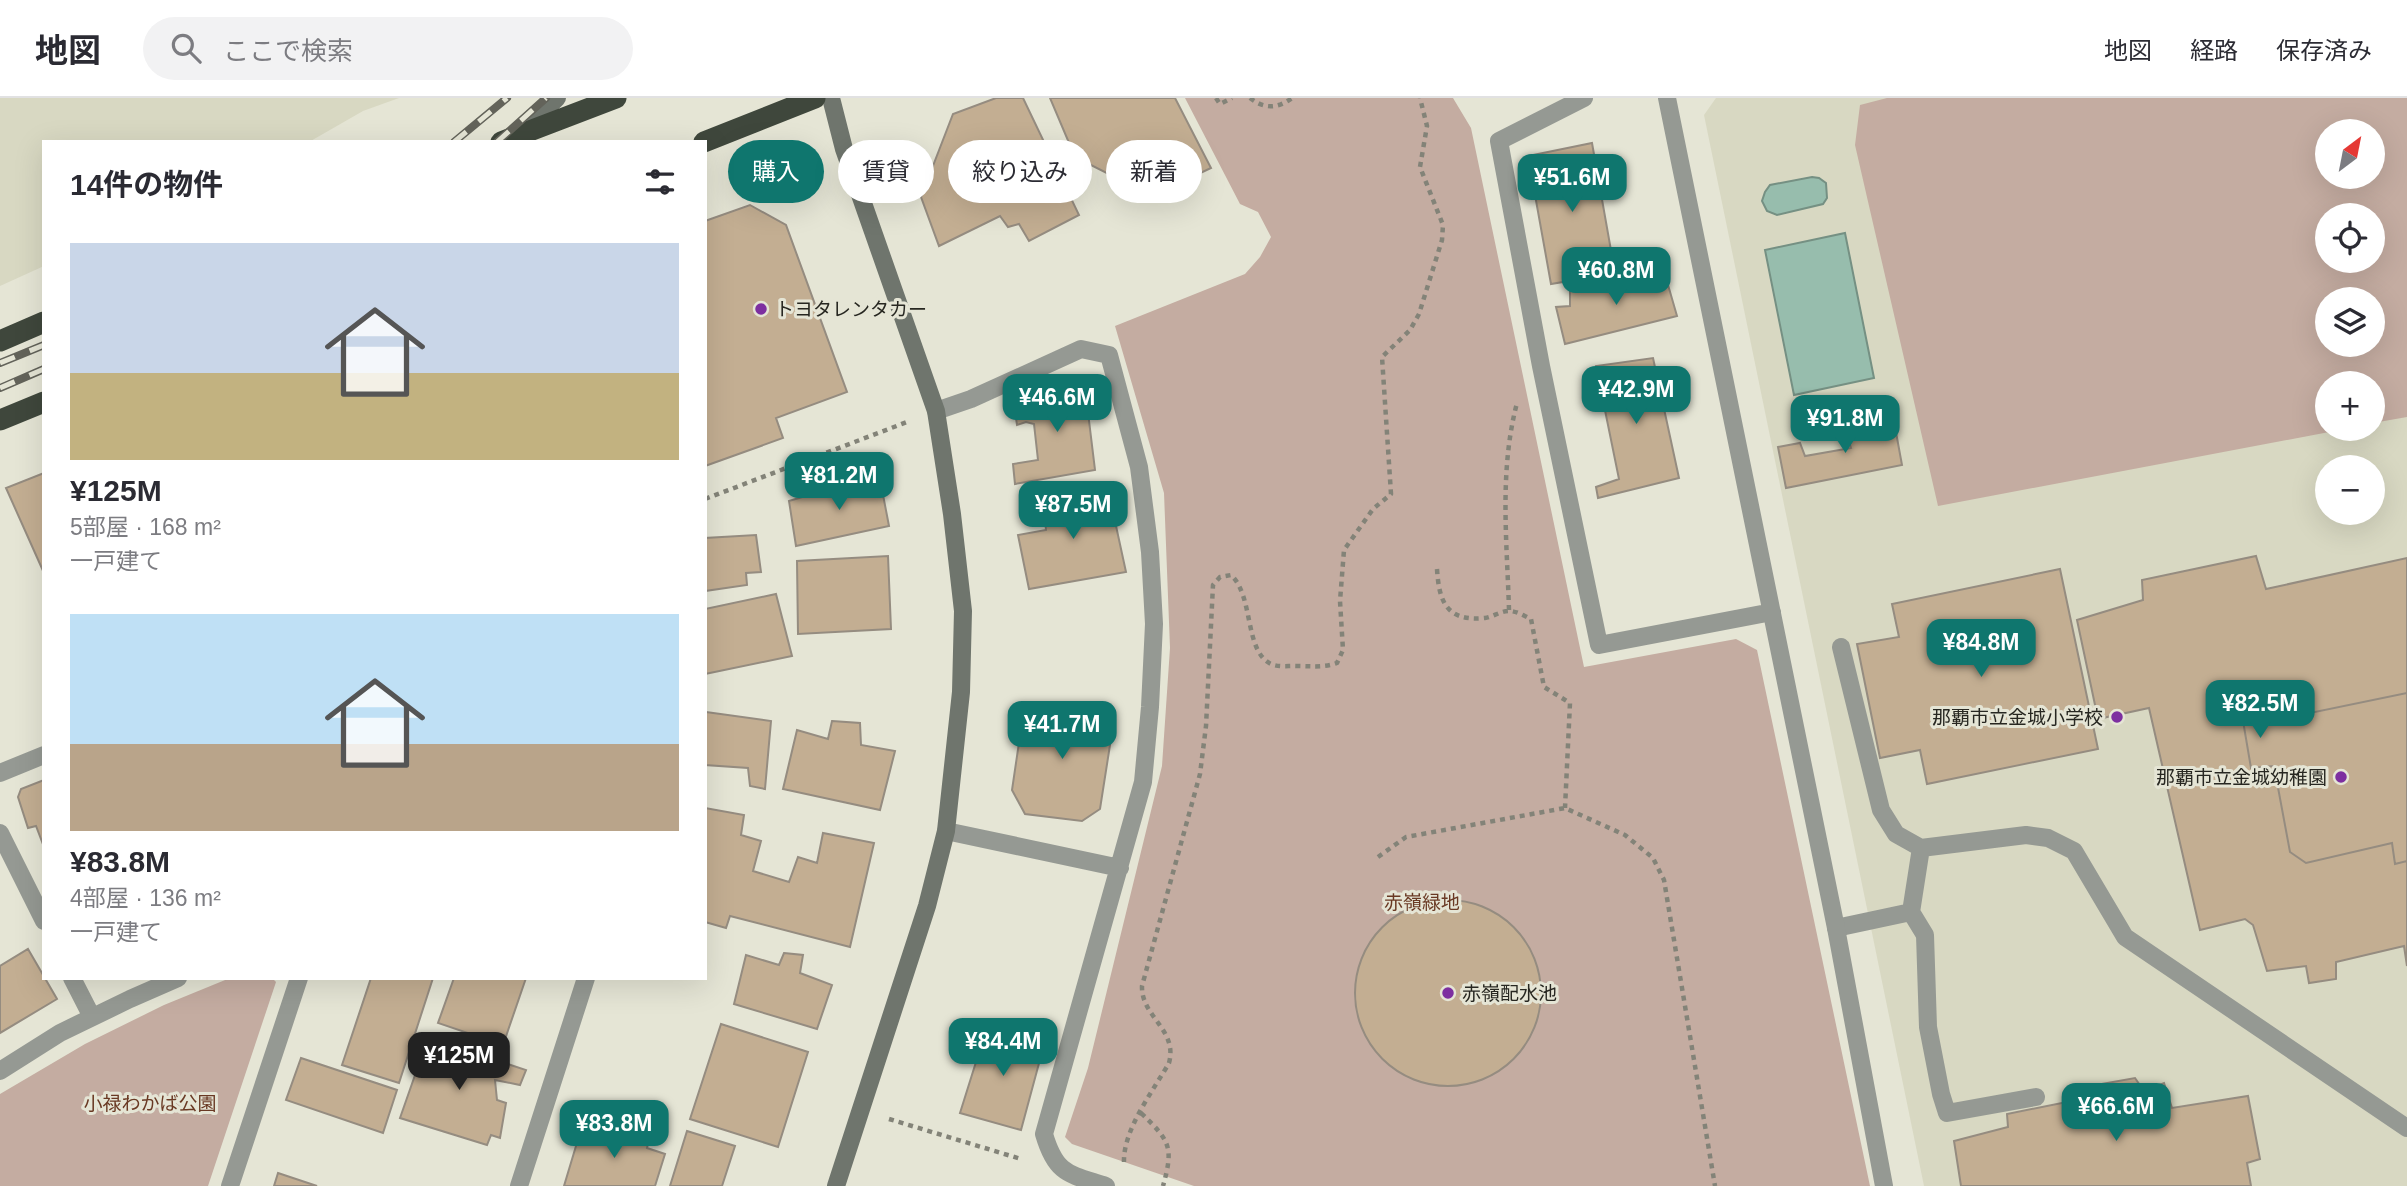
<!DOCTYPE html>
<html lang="ja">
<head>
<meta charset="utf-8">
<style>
  body { margin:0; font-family:Arial,"Noto Sans JP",sans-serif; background:#f2f2f3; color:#2b2b33; height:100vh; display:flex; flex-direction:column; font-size:26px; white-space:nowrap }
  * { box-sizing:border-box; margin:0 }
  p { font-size:23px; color:#7c7c81 }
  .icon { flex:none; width:38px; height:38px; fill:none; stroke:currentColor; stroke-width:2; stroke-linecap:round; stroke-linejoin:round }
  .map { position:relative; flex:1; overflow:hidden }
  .drawer { position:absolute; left:42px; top:42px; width:665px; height:840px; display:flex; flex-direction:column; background:#fff; border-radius:0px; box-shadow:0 7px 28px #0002 }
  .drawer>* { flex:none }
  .hud { position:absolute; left:728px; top:42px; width:665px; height:63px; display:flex; gap:14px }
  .needle { width:46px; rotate:32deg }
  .fabs { position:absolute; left:2315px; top:21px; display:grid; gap:14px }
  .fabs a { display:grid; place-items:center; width:70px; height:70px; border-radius:50%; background:#fff; box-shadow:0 7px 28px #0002; font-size:35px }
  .price { position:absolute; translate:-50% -60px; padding:0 16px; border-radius:14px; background:#0f766e; color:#fff; font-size:23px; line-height:46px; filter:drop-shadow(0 2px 4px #0008) }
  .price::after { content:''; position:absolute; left:50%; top:42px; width:21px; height:16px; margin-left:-10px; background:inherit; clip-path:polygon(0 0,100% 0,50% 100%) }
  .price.selected { background:#222; color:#fff }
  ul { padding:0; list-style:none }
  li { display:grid; align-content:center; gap:14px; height:371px; padding:0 28px }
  li span { display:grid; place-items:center; height:217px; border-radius:0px; color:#555 }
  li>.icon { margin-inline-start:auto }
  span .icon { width:126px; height:126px; fill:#fffc; stroke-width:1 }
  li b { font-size:30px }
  h2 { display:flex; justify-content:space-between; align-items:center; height:84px; padding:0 28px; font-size:30px }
  .pill { padding:0 24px; border-radius:32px; background:#fff; box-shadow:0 7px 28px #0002; font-size:24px; line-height:63px }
  .pill.selected { background:#0f766e; color:#fff }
  header { display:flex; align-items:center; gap:42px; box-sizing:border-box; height:98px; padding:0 35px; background:#fff; border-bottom:2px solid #e1e1e2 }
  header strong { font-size:33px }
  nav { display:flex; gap:38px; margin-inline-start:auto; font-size:24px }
  .search { width:490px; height:63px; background:#f2f2f3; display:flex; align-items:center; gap:18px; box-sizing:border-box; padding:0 24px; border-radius:38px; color:#7c7c81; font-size:26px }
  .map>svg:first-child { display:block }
</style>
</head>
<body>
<header>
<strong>地図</strong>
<div class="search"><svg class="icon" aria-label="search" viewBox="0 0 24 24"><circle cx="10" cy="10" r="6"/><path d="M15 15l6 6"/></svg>ここで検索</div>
<nav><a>地図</a><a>経路</a><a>保存済み</a></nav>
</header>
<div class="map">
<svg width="2407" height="1088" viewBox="0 0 2407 1088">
  <rect width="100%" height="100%" fill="#e5e5d5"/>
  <path fill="#d8d8c2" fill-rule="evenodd" d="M 0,0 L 399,0 L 363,13 L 309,44 L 44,44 L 44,168 L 0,188 Z
    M 1716,0 L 2407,0 L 2407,1088 L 1924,1088 L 1704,17 ZM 2328,33 L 2373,33 L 2373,79 L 2328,79 ZM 2328,117 L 2373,117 L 2373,163 L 2328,163 ZM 2328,201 L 2373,201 L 2373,247 L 2328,247 ZM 2328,285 L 2373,285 L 2373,331 L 2328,331 ZM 2328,369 L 2373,369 L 2373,415 L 2328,415 Z"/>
  <path fill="#c4aca1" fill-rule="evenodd" d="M 1185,0 L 1453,0 L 1471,30 L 1584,569 L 1736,541 L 1757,552 L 1870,1088 L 1194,1088 L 1072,1046 L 1065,1039 L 1088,970 L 1162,668 L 1170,550 L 1164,395 L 1115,228 L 1245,176 L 1260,159 L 1271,139 L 1258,114 L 1240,106 Z
    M 1887,0 L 2407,0 L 2407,319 L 2373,325 L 2373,285 L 2328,285 L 2328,331 L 2345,331 L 1938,408 L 1855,47 L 1860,7 ZM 2328,33 L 2373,33 L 2373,79 L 2328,79 ZM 2328,117 L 2373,117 L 2373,163 L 2328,163 ZM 2328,201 L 2373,201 L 2373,247 L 2328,247 Z
    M 230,880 L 272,880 L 276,884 L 208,1088 L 0,1088 L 0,996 L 85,946 L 164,907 Z"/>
  <path fill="#97bdad" stroke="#759083" stroke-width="2" d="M 1812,79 L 1819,80 L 1826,85 L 1827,100 L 1823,106 L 1777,117 L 1767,113 L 1762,103 L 1765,94 L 1770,87 Z
    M 1845,135 L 1874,280 L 1794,297 L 1765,152 Z"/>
  <path fill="#c3ae92" stroke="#958c80" stroke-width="2" d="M 996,0 L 1023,0 L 1079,117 L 1029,143 L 1019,126 L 1008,129 L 1000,118 L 939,148 L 921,99 L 953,16 Z
    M 1050,0 L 1175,0 L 1211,70 L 1152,98 L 1075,59 Z
    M 1592,45 L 1615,175 L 1551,186 L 1528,58 Z
    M 750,107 L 786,127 L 847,294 L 776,320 L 783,340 L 705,368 L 705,123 Z
    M 1664,173 L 1677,218 L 1565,246 L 1556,209 L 1570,208 L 1570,192 Z
    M 1653,260 L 1679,380 L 1598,400 L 1596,389 L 1619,381 L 1596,268 Z
    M 1070,285 L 1085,290 L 1095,372 L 1015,386 L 1013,366 L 1038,362 L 1034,326 L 1026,324 L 1017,327 L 1014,307 Z
    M 1893,318 L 1902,367 L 1786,390 L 1778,349 L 1800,345 L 1805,358 L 1851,350 L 1847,337 L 1855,335 L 1853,325 Z
    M 44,375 L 44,475 L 6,390 Z
    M 879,376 L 889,428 L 796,448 L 789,403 Z
    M 1108,391 L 1126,474 L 1029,491 L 1018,437 L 1046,432 L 1043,401 Z
    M 756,437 L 761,474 L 746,475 L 747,487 L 705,493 L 705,440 Z
    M 888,458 L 891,531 L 798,536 L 797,463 Z
    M 2256,458 L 2266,491 L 2407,460 L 2407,595 L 2291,619 L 2284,607 L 2242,617 L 2251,670 L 2274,668 L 2290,754 L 2306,765 L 2392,745 L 2395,766 L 2407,763 L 2407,868 L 2404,848 L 2336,864 L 2336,881 L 2309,885 L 2306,868 L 2267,873 L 2253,827 L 2245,821 L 2200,832 L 2149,610 L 2098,621 L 2077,522 L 2143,502 L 2142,482 Z
    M 2256,458 L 2266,491 L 2407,460 L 2407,868 L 2404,848 L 2336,864 L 2336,881 L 2309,885 L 2306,868 L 2267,873 L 2253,827 L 2245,821 L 2200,832 L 2149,610 L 2098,621 L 2077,522 L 2143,502 L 2142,482 Z
    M 2060,471 L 2098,651 L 1927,686 L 1920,652 L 1880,660 L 1857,546 L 1899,539 L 1892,506 Z
    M 776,496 L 792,558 L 705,576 L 705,511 Z
    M 1025,604 L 1115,615 L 1100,711 L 1082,723 L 1025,716 L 1012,692 Z
    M 706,614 L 771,623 L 765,691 L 750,688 L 748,670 L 705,667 Z
    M 832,623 L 860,625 L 861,647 L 895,653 L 880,712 L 783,691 L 797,632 L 828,641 Z
    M 44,682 L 44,749 L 36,728 L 28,730 L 18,699 L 21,691 Z
    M 705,710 L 744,717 L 741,737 L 761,743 L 753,773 L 789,784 L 798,759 L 817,765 L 823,735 L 874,745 L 850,849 L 730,818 L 726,830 L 705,824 Z
    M1355 895a93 93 0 1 1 186 0a93 93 0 1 1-186 0Z
    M 28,851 L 57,901 L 0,935 L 0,868 Z
    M 784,855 L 803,857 L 800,875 L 832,887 L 817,931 L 734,906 L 746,857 L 779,867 Z
    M 371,880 L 433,880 L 399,985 L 342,967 Z
    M 454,880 L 526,880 L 503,947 L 438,925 Z
    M 721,926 L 808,954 L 778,1049 L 690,1021 Z
    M 987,929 L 1045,943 L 1021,1032 L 960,1015 Z
    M 428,940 L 526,972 L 520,987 L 495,982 L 497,1002 L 506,1005 L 500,1040 L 491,1037 L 487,1047 L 400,1020 Z
    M 301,960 L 397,992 L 383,1035 L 286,1002 Z
    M 2135,980 L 2144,993 L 2164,985 L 2172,1010 L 2248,998 L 2260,1061 L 2247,1065 L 2251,1088 L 1961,1088 L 1954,1043 L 2008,1029 L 2007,1016 L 2092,999 L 2090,988 Z
    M 625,1027 L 651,1034 L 647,1050 L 665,1056 L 655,1088 L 564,1088 L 582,1028 L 619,1040 Z
    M 687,1033 L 735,1048 L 722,1088 L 670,1088 Z
    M 278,1075 L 317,1088 L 274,1088 Z"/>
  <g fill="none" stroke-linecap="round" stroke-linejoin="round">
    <path stroke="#838378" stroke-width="4.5" stroke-dasharray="5 5" stroke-linecap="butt" d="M 1216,0 L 1220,6 L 1232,0
      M 1250,0 C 1264,11 1277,11 1292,0
      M 705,401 L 907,324
      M 1437,471 C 1439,503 1446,524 1485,520 C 1493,519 1502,512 1511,513 C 1518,514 1525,518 1531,521 L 1544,589 L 1570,605 L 1565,710
      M 1509,512 C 1507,443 1499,373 1517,305
      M 1378,759 L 1406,739 L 1565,710 L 1625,737 L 1653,760 L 1664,782 L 1715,1088
      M 1141,1015 C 1170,1043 1174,1049 1163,1088
      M 889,1021 L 1021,1061
      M 1124,1064 C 1123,1032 1153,993 1169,965 C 1178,931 1141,919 1142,888 L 1200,676 L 1206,628 L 1213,487 L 1220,479 L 1231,477 C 1254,498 1244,553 1271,566 C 1278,569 1286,568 1293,568 C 1309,568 1323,570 1337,565 L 1343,552 L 1340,503 L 1344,452 L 1373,411 L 1391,396 L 1382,259 L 1410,232 L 1419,216 L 1442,142 L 1443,127 L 1420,69 L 1427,28 L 1420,0"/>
    <path stroke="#959993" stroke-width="18" d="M 1841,549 L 1881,712 L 1896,736 L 1921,750 L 2026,737 L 2048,740 L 2074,753 L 2125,839 L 2407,1030
      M 1921,750 L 1911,814 L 1925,837 L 1928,929 L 1941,996 L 1947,1015 L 2036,999
      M 1836,830 L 1911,814"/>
    <path stroke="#959993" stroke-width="18" d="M 1584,0 L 1499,43 L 1541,268 L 1599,547 L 1772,514
      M 1667,0 L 1836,830 L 1884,1088
      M 936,313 L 971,301 L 1081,251 L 1109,257 L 1139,369 L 1150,454 L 1154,526 L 1150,609 L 1143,684 L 1044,1036 C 1056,1077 1069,1076 1106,1088
      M 0,675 L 44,657
      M 946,733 L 1120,770
      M 0,735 L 44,823
      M 72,880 L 92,919
      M 0,973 L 60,935 L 130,901 L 178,880
      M 230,1088 L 299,880
      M 519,1088 L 586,880"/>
    <path stroke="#6f756d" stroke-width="18" d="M 831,0 L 844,51 L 936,313 L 952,416 L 963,513 L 961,594 L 946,733 L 927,808 L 836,1088
      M 523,34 L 557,0"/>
    <path stroke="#3f473c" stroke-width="21" d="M 501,44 L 616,0
      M 704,44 L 815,0
      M 0,243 L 44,224
      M 0,322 L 44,304"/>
    <g stroke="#63635a" stroke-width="8">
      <path id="rail" d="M 454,44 L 507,0
        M 497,44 L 546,0
        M 0,265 L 44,247
        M 0,290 L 44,271"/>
    </g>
    <use href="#rail" stroke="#e5e5d5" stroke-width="5" stroke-dasharray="16" stroke-linecap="butt"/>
  </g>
  <g fill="#7d2fa0" stroke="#e5e5d5" stroke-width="2.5">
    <circle cx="761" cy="211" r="7"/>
    <circle cx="2117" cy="619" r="7"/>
    <circle cx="2341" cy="679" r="7"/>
    <circle cx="1448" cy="895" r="7"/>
  </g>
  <g text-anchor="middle" stroke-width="6" stroke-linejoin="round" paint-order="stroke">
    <g font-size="19" fill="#272721" stroke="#e5e5d5" text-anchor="start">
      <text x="775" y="218">トヨタレンタカー</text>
      <text x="2103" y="626" text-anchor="end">那覇市立金城小学校</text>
      <text x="2327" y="686" text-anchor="end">那覇市立金城幼稚園</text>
      <text x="1462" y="902">赤嶺配水池</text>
    </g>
    <g font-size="19" fill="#693923" stroke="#e5e5d5">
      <text x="1422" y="811">赤嶺緑地</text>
      <text x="150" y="1012">小禄わかば公園</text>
    </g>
  </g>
</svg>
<div class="fabs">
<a><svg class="needle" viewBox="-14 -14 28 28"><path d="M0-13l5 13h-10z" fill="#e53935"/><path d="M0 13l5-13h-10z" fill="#7c7c81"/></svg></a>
<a><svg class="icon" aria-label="locate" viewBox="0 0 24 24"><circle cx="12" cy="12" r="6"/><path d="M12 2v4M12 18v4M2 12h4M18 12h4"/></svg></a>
<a><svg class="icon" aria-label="layers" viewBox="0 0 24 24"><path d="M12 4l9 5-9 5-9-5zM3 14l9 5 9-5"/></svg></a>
<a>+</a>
<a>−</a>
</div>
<b class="price" style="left:1572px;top:116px">¥51.6M</b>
<b class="price" style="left:1616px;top:209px">¥60.8M</b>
<b class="price" style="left:1636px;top:328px">¥42.9M</b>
<b class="price" style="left:1057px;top:336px">¥46.6M</b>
<b class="price" style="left:1845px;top:357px">¥91.8M</b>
<b class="price" style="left:839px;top:414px">¥81.2M</b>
<b class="price" style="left:1073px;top:443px">¥87.5M</b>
<b class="price" style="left:1981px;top:581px">¥84.8M</b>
<b class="price" style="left:2260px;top:642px">¥82.5M</b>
<b class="price" style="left:1062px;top:663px">¥41.7M</b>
<b class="price" style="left:1003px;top:980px">¥84.4M</b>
<b class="price selected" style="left:459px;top:994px">¥125M</b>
<b class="price" style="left:2116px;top:1045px">¥66.6M</b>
<b class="price" style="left:614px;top:1062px">¥83.8M</b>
<div class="hud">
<a class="pill selected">購入</a>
<a class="pill">賃貸</a>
<a class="pill">絞り込み</a>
<a class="pill">新着</a>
</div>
<section class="drawer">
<h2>14件の物件<svg class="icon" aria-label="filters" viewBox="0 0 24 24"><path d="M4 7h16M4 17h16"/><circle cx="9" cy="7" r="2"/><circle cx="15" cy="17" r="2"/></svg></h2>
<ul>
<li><span style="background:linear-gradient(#c9d6e8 60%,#c2b280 0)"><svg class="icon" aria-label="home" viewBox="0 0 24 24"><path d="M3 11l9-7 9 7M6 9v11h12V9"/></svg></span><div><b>¥125M</b><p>5部屋 · 168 m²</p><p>一戸建て</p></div></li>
<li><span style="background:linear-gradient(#bfe0f5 60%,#b9a48a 0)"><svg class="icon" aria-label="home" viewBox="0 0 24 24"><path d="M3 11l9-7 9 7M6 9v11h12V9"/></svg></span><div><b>¥83.8M</b><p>4部屋 · 136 m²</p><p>一戸建て</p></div></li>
</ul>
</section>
</div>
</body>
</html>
